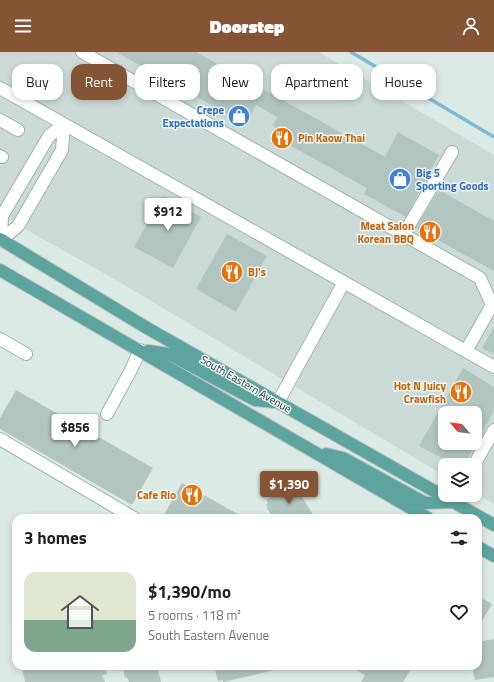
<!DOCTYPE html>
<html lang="en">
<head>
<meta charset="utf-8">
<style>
  body { margin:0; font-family:"Titillium Web",sans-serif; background:#f2f2f2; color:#202124; height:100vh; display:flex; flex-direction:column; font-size:15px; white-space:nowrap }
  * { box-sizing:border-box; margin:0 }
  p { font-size:13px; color:#757577 }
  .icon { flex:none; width:22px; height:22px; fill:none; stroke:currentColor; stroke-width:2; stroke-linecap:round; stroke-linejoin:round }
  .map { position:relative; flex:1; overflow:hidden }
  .sheet { position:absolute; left:12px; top:462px; width:470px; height:156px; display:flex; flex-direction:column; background:#fff; border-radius:12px; box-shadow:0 2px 6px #0003 }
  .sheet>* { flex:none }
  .guide { position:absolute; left:12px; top:12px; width:470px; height:36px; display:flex; gap:8px }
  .needle { width:26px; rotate:299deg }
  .controls { position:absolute; left:438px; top:354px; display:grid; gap:8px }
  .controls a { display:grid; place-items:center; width:44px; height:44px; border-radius:8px; background:#fff; box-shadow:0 2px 6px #0003; font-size:20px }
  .price { position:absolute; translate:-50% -34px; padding:0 9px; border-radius:4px; background:#fff; color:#222; font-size:13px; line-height:26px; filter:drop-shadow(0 1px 2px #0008) }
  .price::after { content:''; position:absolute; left:50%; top:24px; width:12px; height:9px; margin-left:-6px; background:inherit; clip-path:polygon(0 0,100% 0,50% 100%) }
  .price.selected { background:#845434; color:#fff }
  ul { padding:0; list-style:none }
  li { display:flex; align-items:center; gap:12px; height:100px; padding:0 12px }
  li span { display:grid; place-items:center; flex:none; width:112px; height:80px; border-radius:12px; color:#555 }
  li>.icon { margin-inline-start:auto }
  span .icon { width:48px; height:48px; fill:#fffc; stroke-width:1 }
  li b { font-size:17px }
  h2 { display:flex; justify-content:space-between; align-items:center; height:48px; padding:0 12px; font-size:17px }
  .pill { padding:0 14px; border-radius:12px; background:#fff; box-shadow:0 2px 6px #0003; font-size:14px; line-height:36px }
  .pill.selected { background:#845434; color:#fff }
  header { display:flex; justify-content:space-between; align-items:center; height:52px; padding:0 12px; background:#845434; color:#fff; font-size:18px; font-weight:800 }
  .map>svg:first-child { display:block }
</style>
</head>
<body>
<header><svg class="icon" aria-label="menu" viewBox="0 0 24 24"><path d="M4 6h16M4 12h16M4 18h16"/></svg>Doorstep<svg class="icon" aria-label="person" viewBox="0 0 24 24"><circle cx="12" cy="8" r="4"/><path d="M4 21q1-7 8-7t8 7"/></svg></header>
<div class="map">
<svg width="494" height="630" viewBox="0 0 494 630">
  <rect width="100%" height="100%" fill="#dceae6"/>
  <path fill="#cbdad6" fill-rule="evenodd" d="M 0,0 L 319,0 L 494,103 L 494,452 L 475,441 L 475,413 L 445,413 L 445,424 L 116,228 L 0,163 ZM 445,361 L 475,361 L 475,391 L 445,391 Z"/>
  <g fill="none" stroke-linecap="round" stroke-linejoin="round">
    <path stroke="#7eb9d5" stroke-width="3.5" d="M 351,0 L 494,85"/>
  </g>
  <path fill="#b2c5c0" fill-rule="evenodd" d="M 116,0 L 196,0 L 385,105 L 398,80 L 439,103 L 406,165 L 364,142 L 367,136 L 273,84 L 278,77 L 273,74 L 277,65 L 256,53 L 250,65 L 244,62 L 240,69 Z
    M 439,138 L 494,169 L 494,219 L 416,176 Z
    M 163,144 L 201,165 L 173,216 L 134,195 Z
    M 227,182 L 267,204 L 236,260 L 196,237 Z
    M 494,275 L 494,302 L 482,296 Z
    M 463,316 L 494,335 L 494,359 L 464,413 L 455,413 L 419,394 ZM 445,361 L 475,361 L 475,391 L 445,391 Z
    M 16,338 L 153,416 L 132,453 L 0,377 L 0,366 Z
    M 182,431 L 245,466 L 162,466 Z
    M 290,434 L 292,437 L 294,435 L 296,438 L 297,437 L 315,466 L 273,466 L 267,456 L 268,455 L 266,453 L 268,451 L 266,448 Z
    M 478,544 L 492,552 L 478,576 Z
    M 494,587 L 494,625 L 475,628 L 472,614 L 478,614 L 478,590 Z
    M 30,614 L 105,614 L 107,622 L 102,623 L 105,630 L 25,630 L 22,616 Z
    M 130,614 L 157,614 L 161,630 L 129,630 L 127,625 L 125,626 L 123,616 Z
    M 214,614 L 275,614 L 275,618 L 223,630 L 223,628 L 218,629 Z
    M 350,614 L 413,614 L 403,630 L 361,630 L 365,623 Z"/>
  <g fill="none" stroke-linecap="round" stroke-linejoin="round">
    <g stroke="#9fb2ae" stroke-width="14">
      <path id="minor" d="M 82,0 L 480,226 L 492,253 L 466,299
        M 0,36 L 494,315
        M 0,68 L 18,78
        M 0,104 L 2,105
        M 404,182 L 452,100
        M 1,188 L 2,164 L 49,84 L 64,72
        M 0,189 L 18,174 L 62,98 L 64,72
        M 0,287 L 26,302
        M 278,350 L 344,230
        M 107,362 L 131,318 L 140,298
        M 0,387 L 134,466
        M 474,413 L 494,378"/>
    </g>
    <g stroke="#bbc4c3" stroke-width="14">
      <path id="major" d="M 0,187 L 147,276 L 494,473
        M 0,218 L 428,466
        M 148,299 L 169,302 L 255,348 L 274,350
        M 326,402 L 343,406 L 425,451 L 452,450
        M 478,495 L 494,504"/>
    </g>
    <use href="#minor" stroke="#fff" stroke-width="12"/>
    <use href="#major" stroke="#5da49e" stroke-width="12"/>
  </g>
  <defs>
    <g id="shop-disc" transform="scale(1.15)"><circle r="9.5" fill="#3f7fe0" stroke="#edf7f3"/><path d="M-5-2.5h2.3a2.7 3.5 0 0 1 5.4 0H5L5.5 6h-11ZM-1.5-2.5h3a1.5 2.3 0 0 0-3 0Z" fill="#fff"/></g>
    <g id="restaurant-disc" transform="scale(1.15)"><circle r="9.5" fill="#e8710a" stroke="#edf7f3"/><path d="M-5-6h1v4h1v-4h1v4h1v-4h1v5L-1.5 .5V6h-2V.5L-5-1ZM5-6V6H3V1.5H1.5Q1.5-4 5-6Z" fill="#fff"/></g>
  </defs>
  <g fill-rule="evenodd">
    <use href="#shop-disc" x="239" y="64"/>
    <use href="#restaurant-disc" x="282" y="86"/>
    <use href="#shop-disc" x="400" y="127"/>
    <use href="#restaurant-disc" x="430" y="180"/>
    <use href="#restaurant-disc" x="232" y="220"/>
    <use href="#restaurant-disc" x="461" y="340"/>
    <use href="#restaurant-disc" x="192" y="443"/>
  </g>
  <g text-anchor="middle" stroke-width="3" stroke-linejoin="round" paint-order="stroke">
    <g font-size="11" font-weight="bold" fill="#366cbe" stroke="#edf7f3" text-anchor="end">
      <text x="224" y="62">Crepe<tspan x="224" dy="13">Expectations</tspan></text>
      <text x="416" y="125" text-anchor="start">Big 5<tspan x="416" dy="13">Sporting Goods</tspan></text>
    </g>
    <g font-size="11" font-weight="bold" fill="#c56008" stroke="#edf7f3" text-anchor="end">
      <text x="298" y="90" text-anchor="start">Pin Kaow Thai</text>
      <text x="414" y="178">Meat Salon<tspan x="414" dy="13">Korean BBQ</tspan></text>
      <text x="248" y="224" text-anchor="start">BJ's</text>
      <text x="446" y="338">Hot N Juicy<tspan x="446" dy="13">Crawfish</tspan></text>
      <text x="176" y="447">Cafe Rio</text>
    </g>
    <g font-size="11" fill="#1d3a38" stroke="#edf7f3">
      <text transform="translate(246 332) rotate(30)" y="4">South Eastern Avenue</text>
    </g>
  </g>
</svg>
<div class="controls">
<a><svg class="needle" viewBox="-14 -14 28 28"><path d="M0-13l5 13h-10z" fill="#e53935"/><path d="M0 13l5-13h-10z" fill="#757577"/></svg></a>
<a><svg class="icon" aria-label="layers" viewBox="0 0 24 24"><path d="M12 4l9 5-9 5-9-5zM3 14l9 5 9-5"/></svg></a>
</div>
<b class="price" style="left:168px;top:180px">$912</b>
<b class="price" style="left:75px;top:396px">$856</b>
<b class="price selected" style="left:289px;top:453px">$1,390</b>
<div class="guide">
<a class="pill">Buy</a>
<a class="pill selected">Rent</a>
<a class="pill">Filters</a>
<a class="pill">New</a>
<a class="pill">Apartment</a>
<a class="pill">House</a>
</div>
<section class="sheet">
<h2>3 homes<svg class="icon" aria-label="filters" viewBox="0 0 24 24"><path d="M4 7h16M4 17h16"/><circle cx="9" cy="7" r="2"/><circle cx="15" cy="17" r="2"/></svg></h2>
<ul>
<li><span style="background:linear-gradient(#dfe7d0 60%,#7fa58c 0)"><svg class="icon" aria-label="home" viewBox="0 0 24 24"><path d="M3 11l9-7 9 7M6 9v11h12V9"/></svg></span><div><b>$1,390/mo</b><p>5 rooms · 118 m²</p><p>South Eastern Avenue</p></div><svg class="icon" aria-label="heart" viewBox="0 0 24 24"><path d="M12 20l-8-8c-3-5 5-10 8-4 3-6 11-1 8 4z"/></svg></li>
</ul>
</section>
</div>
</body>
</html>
